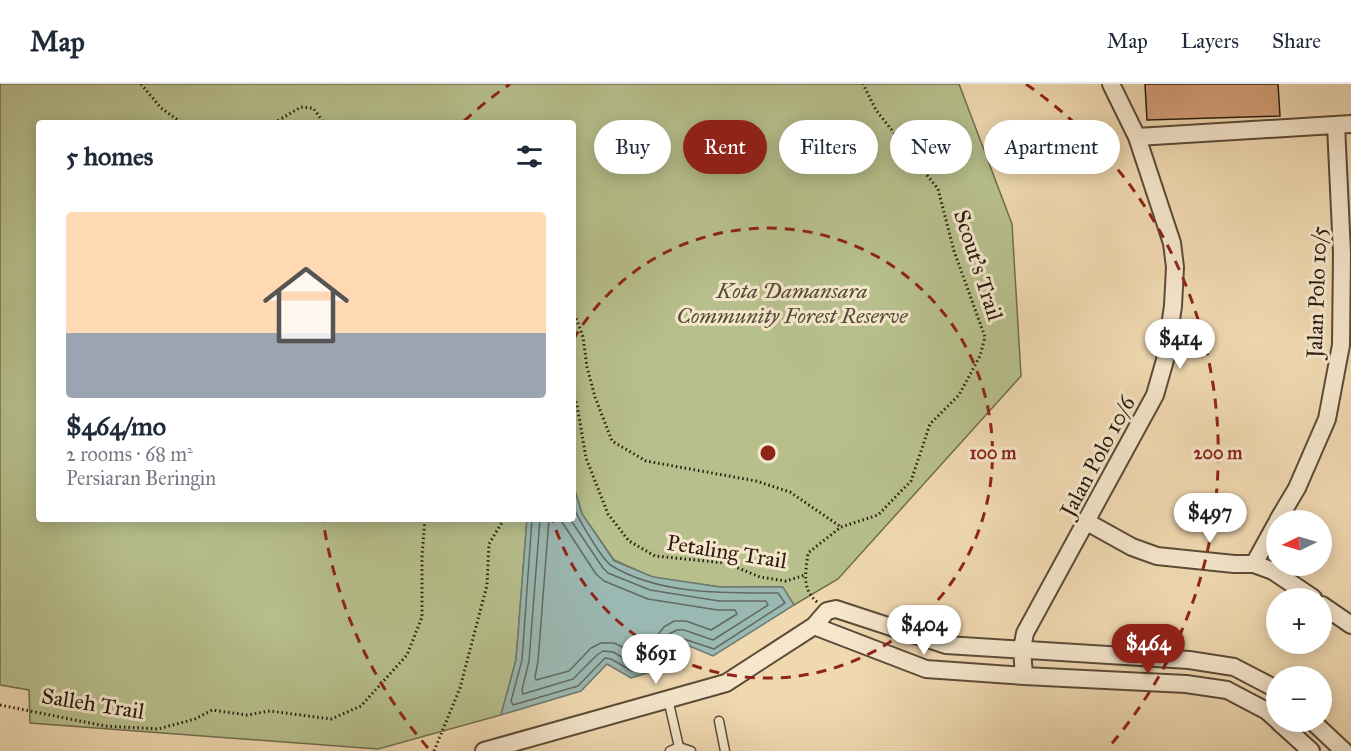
<!DOCTYPE html>
<html lang="en">
<head>
<meta charset="utf-8">
<style>
  body { margin:0; font-family:"IM FELL Great Primer",serif; background:#f2f2f3; color:#1f2937; height:100vh; display:flex; flex-direction:column; font-size:22px; white-space:nowrap }
  * { box-sizing:border-box; margin:0 }
  p { font-size:20px; color:#747a83 }
  .icon { flex:none; width:33px; height:33px; fill:none; stroke:currentColor; stroke-width:2; stroke-linecap:round; stroke-linejoin:round }
  .map { position:relative; flex:1; overflow:hidden }
  .side { position:absolute; left:36px; top:36px; width:540px; height:402px; display:flex; flex-direction:column; background:#fff; border-radius:6px; box-shadow:0 3px 15px #0003 }
  .side>* { flex:none }
  .hud { position:absolute; left:594px; top:36px; width:570px; height:54px; display:flex; gap:12px }
  .needle { width:39px; rotate:265deg }
  .controls { position:absolute; left:1266px; top:426px; display:grid; gap:12px }
  .controls a { display:grid; place-items:center; width:66px; height:66px; border-radius:50%; background:#fff; box-shadow:0 3px 15px #0003; font-size:30px }
  .price { position:absolute; translate:-50% -51px; padding:0 14px; border-radius:21px; background:#fff; color:#222; font-size:20px; line-height:39px; filter:drop-shadow(0 2px 3px #0008) }
  .price::after { content:''; position:absolute; left:50%; top:36px; width:18px; height:14px; margin-left:-9px; background:inherit; clip-path:polygon(0 0,100% 0,50% 100%) }
  .price.active { background:#8f2418; color:#fff }
  ul { padding:0; list-style:none }
  li { display:grid; align-content:center; gap:12px; height:318px; padding:0 30px }
  li+li { border-top:2px solid #e0e1e3 }
  li span { display:grid; place-items:center; height:186px; border-radius:6px; color:#555 }
  li>.icon { margin-inline-start:auto }
  span .icon { width:108px; height:108px; fill:#fffc; stroke-width:1 }
  li b { font-size:26px }
  h2 { display:flex; justify-content:space-between; align-items:center; height:72px; padding:0 30px; font-size:26px }
  .pill { padding:0 21px; border-radius:27px; background:#fff; box-shadow:0 3px 15px #0003; font-size:21px; line-height:54px }
  .pill.active { background:#8f2418; color:#fff }
  header { display:flex; align-items:center; gap:36px; box-sizing:border-box; height:84px; padding:0 30px; background:#fff; border-bottom:2px solid #e0e1e3 }
  header strong { font-size:28px }
  nav { display:flex; gap:33px; margin-inline-start:auto; font-size:21px }
  .map>svg:first-child { display:block }
</style>
</head>
<body>
<header>
<strong>Map</strong>
<nav><a>Map</a><a>Layers</a><a>Share</a></nav>
</header>
<div class="map">
<svg width="1351" height="667" viewBox="0 0 1351 667">
  <rect width="100%" height="100%" fill="#f0d9b1"/>
  <filter id="stains"><feTurbulence type="fractalNoise" baseFrequency=".00333" numOctaves="4"/><feColorMatrix values="0 0 0 0 .2 0 0 0 0 .09 0 0 0 0 .02 0 0 0 .5 -.17"/></filter>
  <radialGradient id="worn" r=".72"><stop offset=".6" stop-color="#630" stop-opacity="0"/><stop offset="1" stop-color="#630" stop-opacity=".3"/></radialGradient>
  <path fill="#b7c08d" stroke="#706e4e" stroke-width="1.5" d="M 0,0 L 959,0 L 1012,140 L 1021,292 L 838,495 L 794,521 L 782,503 L 720,503 L 652,493 L 614,476 L 582,430 L 573,400 L 573,39 L 39,39 L 39,435 L 527,435 L 516,576 L 501,631 L 378,665 L 30,639 L 29,606 L 0,601 Z"/>
  <path fill="#9bb9b3" stroke="#6e7a71" stroke-width="1.5" d="M 573,400 L 582,430 L 614,477 L 653,493 L 720,503 L 783,503 L 794,521 L 713,572 L 680,558 L 660,585 L 631,594 L 607,580 L 581,607 L 501,631 L 516,576 L 527,435 L 573,435 Z"/>
  <g fill="none" stroke-linecap="round" stroke-linejoin="round">
    <path stroke="#626a61" stroke-width="1.5" d="M 532,435 L 522,576 L 511,617 L 513,621 L 578,602 L 605,574 L 611,575 L 632,587 L 656,579 L 678,553 L 714,565 L 785,519 L 778,509 C 725,509 660,511 612,482 C 602,476 577,433 573,421
      M 540,435 L 529,577 L 522,606 L 523,610 L 573,595 L 597,571 L 603,567 L 613,568 L 632,579 L 652,573 L 669,550 L 677,546 L 684,546 L 713,556 L 768,521 L 766,517 L 719,517 L 650,506 L 608,489 L 603,484 L 570,435
      M 549,435 L 538,577 L 535,593 L 536,596 L 569,587 L 591,564 L 601,559 L 614,559 L 635,569 L 646,565 L 664,543 L 674,537 L 686,537 L 711,546 L 737,530 L 735,526 L 718,526 L 648,515 L 604,497 L 596,490 L 560,435"/>
  </g>
  <path fill="#d5a079" stroke="#2a1c0f" stroke-width="1.5" d="M 1145,0 L 1278,0 L 1280,32 L 1147,36 Z"/>
  <g fill="none" stroke-linecap="round" stroke-linejoin="round">
    <g stroke="#5c4b38" stroke-width="11">
      <path id="lane" d="M 668,615 L 679,663
        M 719,637 L 725,667
        M 670,667 L 679,663 L 691,667"/>
    </g>
    <g stroke="#5c4b38" stroke-width="20">
      <path id="street" d="M 1137,53 L 1351,40
        M 1278,436 L 1297,404 L 1327,335 L 1341,261 L 1342,169 L 1336,41
        M 1087,438 L 1132,463 L 1157,472 L 1234,480 L 1254,480 L 1273,487 L 1313,514
        M 1254,480 L 1276,440
        M 1322,521 L 1351,541
        M 814,542 L 926,585 L 1024,592 L 1186,600 L 1227,606 L 1267,627 L 1276,635
        M 1024,592 L 1022,565 L 1025,549 L 1155,311 L 1165,276 L 1173,222 L 1175,183 L 1172,159 L 1137,53 L 1111,0
        M 1279,638 L 1311,667
        M 1313,638 L 1344,667
        M 484,667 L 726,599 L 814,542 L 827,527 L 836,525 L 946,561 L 1189,576 L 1234,583 L 1276,605"/>
    </g>
    <path stroke="#2a1c0f" stroke-width="3" stroke-dasharray="1.5 3" stroke-linecap="butt" d="M 141,0 L 161,24 L 182,39
      M 274,39 L 301,23 L 313,24 L 324,39
      M 573,226 L 583,253 L 587,283 L 595,313 L 612,357 L 646,377 L 756,397 L 790,408 L 841,443
      M 573,309 L 577,321 L 586,374 L 608,430 L 629,457 L 655,472 L 726,479 L 760,493 L 786,497 L 805,491
      M 817,518 C 801,504 806,488 808,469 L 841,443 L 878,431 L 911,397 L 930,340 L 959,311 L 980,272 L 985,253 L 954,167 L 938,105 L 876,26 L 863,0
      M 0,621 L 105,642 L 158,645 L 195,635 L 212,626 L 247,631 L 270,627 L 331,635 L 361,622 L 407,571 L 422,533 L 422,472 L 425,435
      M 434,667 L 460,604 L 487,501 L 489,460 L 504,435"/>
    <use href="#lane" stroke="#f5e6cc" stroke-width="8"/>
    <use href="#street" stroke="#f5e6cc" stroke-width="16"/>
  </g>
  <g fill="none" stroke="#8f2418" stroke-width="3" stroke-dasharray="10 8">
    <path d="M573 256A225 225 0 1 1 553 437"/>
    <path d="M428 664A450 450 0 0 1 323 436M464 37A450 450 0 0 1 510 0M1026 0A450 450 0 0 1 1108 664"/>
  </g>
  <g text-anchor="middle" stroke-width="6" stroke-linejoin="round" paint-order="stroke">
    <g font-size="22" fill="#2a1c0f" stroke="#f5e6cc">
      <text transform="translate(979 181) rotate(72)" y="8">Scout's Trail</text>
      <text transform="translate(1316 208) rotate(-88)" y="8">Jalan Polo 10/5</text>
      <text transform="translate(1097 372) rotate(-62)" y="8">Jalan Polo 10/6</text>
      <text transform="translate(727 467) rotate(9)" y="8">Petaling Trail</text>
      <text transform="translate(93 619) rotate(9)" y="8">Salleh Trail</text>
    </g>
    <g font-size="22" font-style="italic" fill="#544d35" stroke="#f5e6cc">
      <text x="792" y="214">Kota Damansara<tspan x="792" dy="25">Community Forest Reserve</tspan></text>
    </g>
  </g>
  <circle cx="768" cy="369" r="9" fill="#8f2418" stroke="#f5e6cc" stroke-width="3"/>
  <g font-size="18" text-anchor="middle" font-weight="bold" fill="#8f2418" stroke="#f5e6cc" stroke-width="6" stroke-linejoin="round" paint-order="stroke">
    <text x="993" y="375">100 m</text>
    <text x="1218" y="375">200 m</text>
  </g>
  <rect width="100%" height="100%" filter="url(#stains)"/>
  <rect width="100%" height="100%" fill="url(#worn)"/>
</svg>
<div class="controls">
<a><svg class="needle" viewBox="-14 -14 28 28"><path d="M0-13l5 13h-10z" fill="#e53935"/><path d="M0 13l5-13h-10z" fill="#747a83"/></svg></a>
<a>+</a>
<a>−</a>
</div>
<b class="price" style="left:1180px;top:286px">$414</b>
<b class="price" style="left:1210px;top:460px">$497</b>
<b class="price" style="left:924px;top:572px">$404</b>
<b class="price active" style="left:1148px;top:591px">$464</b>
<b class="price" style="left:656px;top:601px">$691</b>
<div class="hud">
<a class="pill">Buy</a>
<a class="pill active">Rent</a>
<a class="pill">Filters</a>
<a class="pill">New</a>
<a class="pill">Apartment</a>
</div>
<section class="side">
<h2>5 homes<svg class="icon" aria-label="filters" viewBox="0 0 24 24"><path d="M4 7h16M4 17h16"/><circle cx="9" cy="7" r="2"/><circle cx="15" cy="17" r="2"/></svg></h2>
<ul>
<li><span style="background:linear-gradient(#ffd9b3 65%,#9aa5b1 0)"><svg class="icon" aria-label="home" viewBox="0 0 24 24"><path d="M3 11l9-7 9 7M6 9v11h12V9"/></svg></span><div><b>$464/mo</b><p>2 rooms · 68 m²</p><p>Persiaran Beringin</p></div></li>
</ul>
</section>
</div>
</body>
</html>
